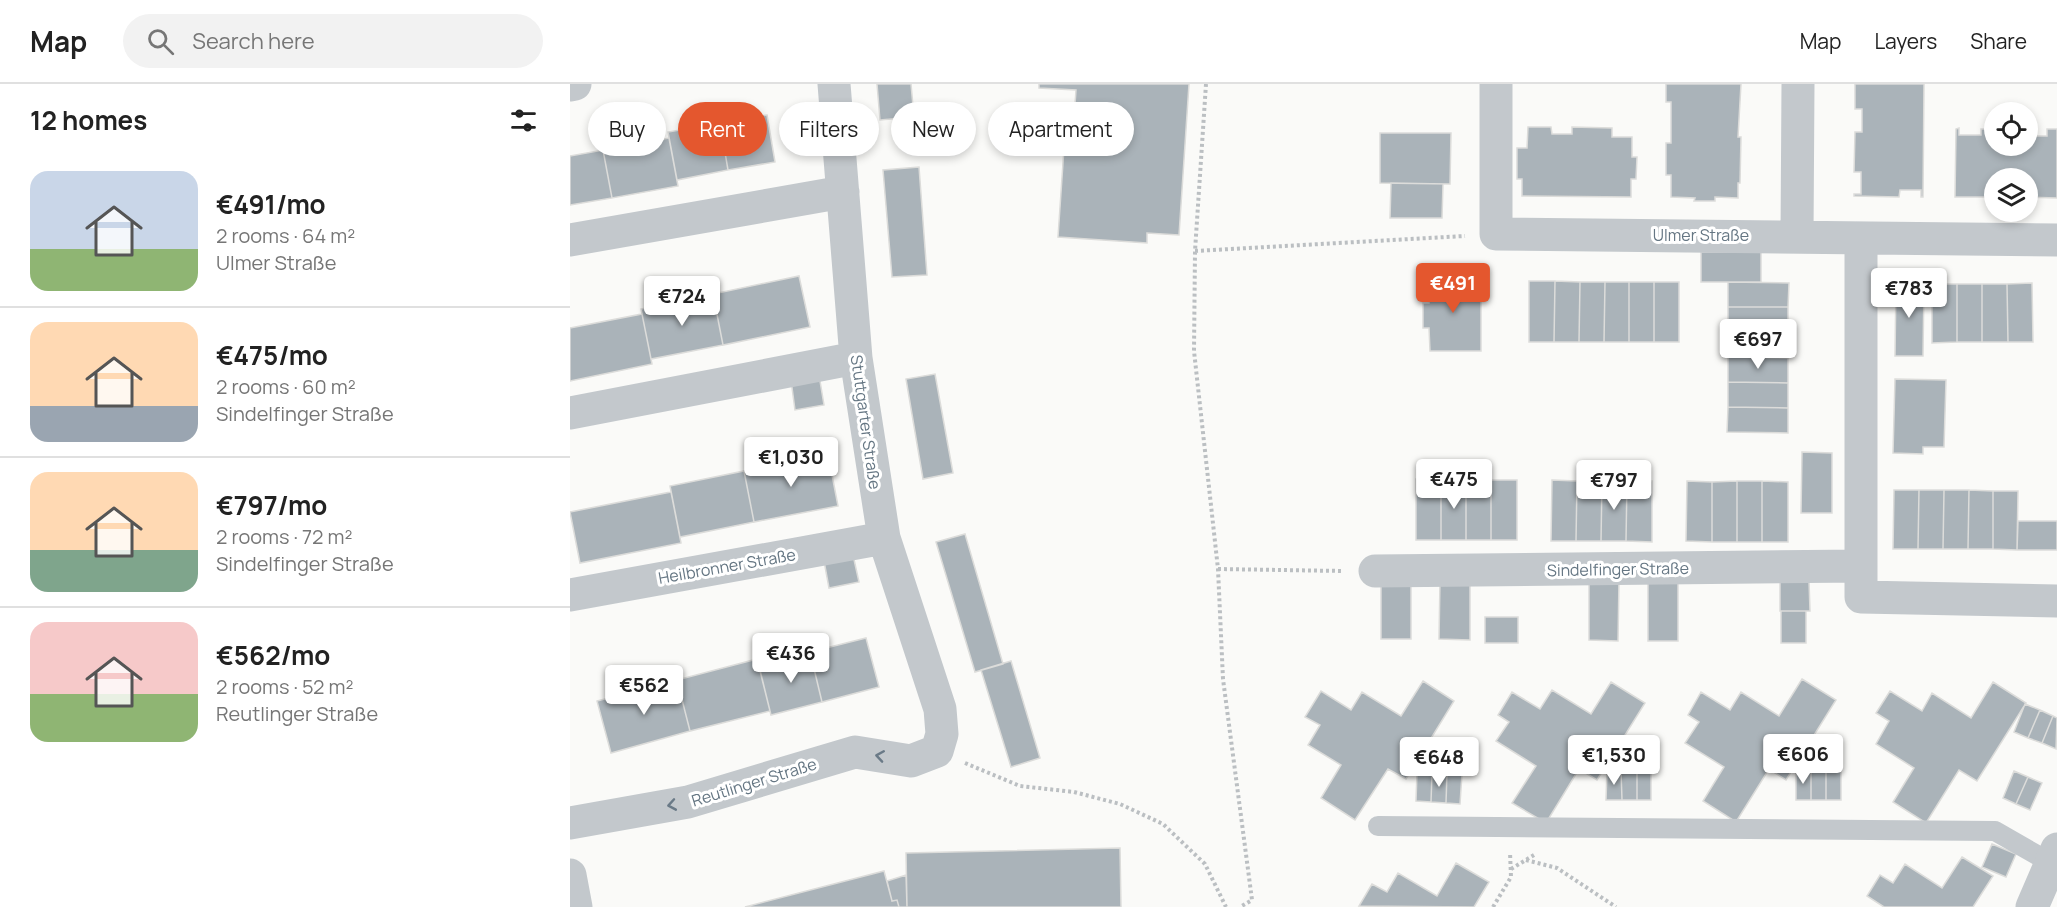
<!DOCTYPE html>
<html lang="en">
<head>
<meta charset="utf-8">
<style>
  body { margin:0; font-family:Manrope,sans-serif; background:#f2f2f2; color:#222; height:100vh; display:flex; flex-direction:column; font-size:22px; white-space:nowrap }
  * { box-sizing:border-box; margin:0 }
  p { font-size:20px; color:#767676 }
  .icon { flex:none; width:33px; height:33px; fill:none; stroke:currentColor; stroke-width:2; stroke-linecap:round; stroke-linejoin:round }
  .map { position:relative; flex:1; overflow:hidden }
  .sheet { display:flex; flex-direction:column; background:#fff; width:570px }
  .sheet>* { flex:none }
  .banner { position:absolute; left:18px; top:18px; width:570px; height:54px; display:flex; gap:12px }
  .tools { position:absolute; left:1414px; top:18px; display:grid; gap:12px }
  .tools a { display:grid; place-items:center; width:54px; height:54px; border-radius:50%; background:#fff; box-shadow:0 3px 9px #0003; font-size:30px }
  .price { position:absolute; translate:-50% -51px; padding:0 14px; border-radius:6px; background:#fff; color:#222; font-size:20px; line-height:39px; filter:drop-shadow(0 2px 3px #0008) }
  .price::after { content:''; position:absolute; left:50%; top:36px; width:18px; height:14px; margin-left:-9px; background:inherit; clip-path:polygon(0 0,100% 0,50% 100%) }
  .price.active { background:#e4572e; color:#fff }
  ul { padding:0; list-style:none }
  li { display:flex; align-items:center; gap:18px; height:150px; padding:0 30px }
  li+li { border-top:2px solid #e0e0e0 }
  li span { display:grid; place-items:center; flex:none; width:168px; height:120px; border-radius:18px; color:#555 }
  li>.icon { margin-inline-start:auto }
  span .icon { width:72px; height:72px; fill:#fffc; stroke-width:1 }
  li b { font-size:26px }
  h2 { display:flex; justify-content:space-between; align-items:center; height:72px; padding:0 30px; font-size:26px }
  .tag { padding:0 21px; border-radius:27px; background:#fff; box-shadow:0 3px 9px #0003; font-size:21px; line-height:54px }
  .tag.active { background:#e4572e; color:#fff }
  header { display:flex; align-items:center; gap:36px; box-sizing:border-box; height:84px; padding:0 30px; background:#fff; border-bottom:2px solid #e0e0e0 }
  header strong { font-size:28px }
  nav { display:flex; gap:33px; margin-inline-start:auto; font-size:21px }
  .search { width:420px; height:54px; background:#f2f2f2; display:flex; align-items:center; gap:15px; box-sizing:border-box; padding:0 21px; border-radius:33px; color:#767676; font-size:22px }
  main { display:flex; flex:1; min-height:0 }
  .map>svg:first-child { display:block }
</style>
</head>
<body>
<header>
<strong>Map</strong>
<div class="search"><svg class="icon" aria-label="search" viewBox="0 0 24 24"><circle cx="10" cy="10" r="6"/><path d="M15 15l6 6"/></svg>Search here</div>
<nav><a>Map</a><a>Layers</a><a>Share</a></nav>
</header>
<main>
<section class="sheet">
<h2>12 homes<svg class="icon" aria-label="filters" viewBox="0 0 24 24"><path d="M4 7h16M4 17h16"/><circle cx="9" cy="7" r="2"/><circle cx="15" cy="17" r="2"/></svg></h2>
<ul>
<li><span style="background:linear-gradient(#c9d6e8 65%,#8fb573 0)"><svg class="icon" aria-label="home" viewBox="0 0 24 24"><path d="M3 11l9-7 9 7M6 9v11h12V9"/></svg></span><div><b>€491/mo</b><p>2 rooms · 64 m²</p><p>Ulmer Straße</p></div></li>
<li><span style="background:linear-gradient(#ffd9b3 70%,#9aa5b1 0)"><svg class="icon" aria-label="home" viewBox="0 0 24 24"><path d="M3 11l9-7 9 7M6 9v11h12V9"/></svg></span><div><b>€475/mo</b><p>2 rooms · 60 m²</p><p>Sindelfinger Straße</p></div></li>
<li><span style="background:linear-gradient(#ffd9b3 65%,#7fa58c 0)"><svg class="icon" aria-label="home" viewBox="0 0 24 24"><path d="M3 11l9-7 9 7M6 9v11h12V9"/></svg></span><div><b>€797/mo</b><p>2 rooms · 72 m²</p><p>Sindelfinger Straße</p></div></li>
<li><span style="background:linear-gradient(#f6c9c9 60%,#8fb573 0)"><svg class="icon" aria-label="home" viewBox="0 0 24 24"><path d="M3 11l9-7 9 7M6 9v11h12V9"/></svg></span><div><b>€562/mo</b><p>2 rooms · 52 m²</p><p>Reutlinger Straße</p></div></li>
</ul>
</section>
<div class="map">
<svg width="1487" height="823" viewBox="0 0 1487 823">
  <rect width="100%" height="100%" fill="#fafaf8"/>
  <path fill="#aab3b9" stroke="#dcdcda" stroke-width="1.5" d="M 307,0 L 341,0 L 344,33 L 310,36 Z
    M 469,0 L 619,0 L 609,151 L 577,149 L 577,159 L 488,153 L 496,34 L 504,35 L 506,6 L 469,4 Z
    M 1096,0 L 1171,0 L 1168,53 L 1171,53 L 1170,99 L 1168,99 L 1168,114 L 1145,113 L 1145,117 L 1124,117 L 1125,114 L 1101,113 L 1101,91 L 1096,91 L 1096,59 L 1101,59 L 1101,18 L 1096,18 Z
    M 1285,0 L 1354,0 L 1353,113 L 1351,113 L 1351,106 L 1330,106 L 1329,113 L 1284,112 L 1284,110 L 1291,110 L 1291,88 L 1284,88 L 1285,48 L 1292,48 L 1292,25 L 1285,25 Z
    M 197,31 L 205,78 L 158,86 L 150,39 Z
    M 150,39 L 158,86 L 107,96 L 98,48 Z
    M 958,43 L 981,43 L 982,50 L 1002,50 L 1002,43 L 1042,44 L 1042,53 L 1062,53 L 1062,73 L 1067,73 L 1066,95 L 1061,95 L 1061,113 L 952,112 L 952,95 L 947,95 L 947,64 L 957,64 Z
    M 1389,44 L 1389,51 L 1411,51 L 1411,45 L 1425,45 L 1425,62 L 1458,62 L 1458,45 L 1459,52 L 1477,52 L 1477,45 L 1487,45 L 1487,114 L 1458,113 L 1458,94 L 1425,94 L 1425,113 L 1385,113 L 1386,45 Z
    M 810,49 L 881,49 L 880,100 L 810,99 Z
    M 99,54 L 108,102 L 42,114 L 33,66 Z
    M 33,66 L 42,114 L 0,121 L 0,72 Z
    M 349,83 L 357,191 L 322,193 L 313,86 Z
    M 821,99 L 873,100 L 872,134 L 820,134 Z
    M 1131,168 L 1191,168 L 1191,198 L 1131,198 Z
    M 860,189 L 887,189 L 886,198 L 911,198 L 911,267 L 860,267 L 859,244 L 853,244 L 853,219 L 859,219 Z
    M 229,192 L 240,243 L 153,261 L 143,210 Z
    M 959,197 L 985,197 L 984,258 L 959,258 Z
    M 985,197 L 1010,198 L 1009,258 L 984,258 Z
    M 1010,198 L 1035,198 L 1034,258 L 1009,258 Z
    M 1035,198 L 1059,198 L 1059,258 L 1034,258 Z
    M 1059,198 L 1084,198 L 1084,258 L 1059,258 Z
    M 1084,198 L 1109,198 L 1109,258 L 1084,258 Z
    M 1158,198 L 1219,199 L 1218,223 L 1158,223 Z
    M 1326,198 L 1354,199 L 1353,272 L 1325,272 Z
    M 1462,199 L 1463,258 L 1438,258 L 1437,200 Z
    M 1362,200 L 1387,200 L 1387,258 L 1362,259 Z
    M 1387,200 L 1412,200 L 1412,258 L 1387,258 Z
    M 1412,200 L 1437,200 L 1438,258 L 1412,258 Z
    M 143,210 L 153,261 L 81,275 L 71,225 Z
    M 1158,223 L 1218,223 L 1218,249 L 1158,248 Z
    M 72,230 L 82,280 L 0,297 L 0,244 Z
    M 1158,248 L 1218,249 L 1218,274 L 1158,273 Z
    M 1158,273 L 1218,274 L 1218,299 L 1158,298 Z
    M 365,290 L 383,389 L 353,395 L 336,295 Z
    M 249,291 L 254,321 L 225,326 L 221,296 Z
    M 1325,295 L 1376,296 L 1374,363 L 1353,363 L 1353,370 L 1323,369 Z
    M 1158,298 L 1218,299 L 1218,324 L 1158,323 Z
    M 1158,323 L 1218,324 L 1218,349 L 1157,348 Z
    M 1232,368 L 1262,369 L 1262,429 L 1231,429 Z
    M 258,370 L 268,422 L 184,438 L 174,387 Z
    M 174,387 L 184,438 L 110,453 L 100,402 Z
    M 846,395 L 871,396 L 871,456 L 846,456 Z
    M 871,396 L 896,396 L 896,456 L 871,456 Z
    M 896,396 L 921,396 L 921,456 L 896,456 Z
    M 921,396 L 947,396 L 947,456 L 921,456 Z
    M 982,396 L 1007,397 L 1006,457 L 981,457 Z
    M 1007,397 L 1032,397 L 1031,457 L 1006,457 Z
    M 1032,397 L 1057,397 L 1056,457 L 1031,457 Z
    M 1057,397 L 1082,397 L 1082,458 L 1056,457 Z
    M 1117,397 L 1142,398 L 1142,458 L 1116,457 Z
    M 1167,397 L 1167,458 L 1142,458 L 1142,398 Z
    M 1167,397 L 1192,397 L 1192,458 L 1167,458 Z
    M 1192,397 L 1218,398 L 1218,458 L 1192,458 Z
    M 1324,406 L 1349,406 L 1348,465 L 1323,465 Z
    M 1349,406 L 1374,406 L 1373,465 L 1348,465 Z
    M 1374,406 L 1399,406 L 1398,465 L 1373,465 Z
    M 1399,406 L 1423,407 L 1423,465 L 1398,465 Z
    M 1423,407 L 1448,407 L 1447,466 L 1423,465 Z
    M 101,408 L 111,459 L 10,479 L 0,428 Z
    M 1448,437 L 1487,437 L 1487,466 L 1447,466 Z
    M 395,450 L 433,580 L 405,588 L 366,458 Z
    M 283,471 L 289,498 L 259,504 L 254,477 Z
    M 811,496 L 841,496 L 841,555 L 811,555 Z
    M 870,496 L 900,496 L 900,556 L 869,555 Z
    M 1019,496 L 1049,496 L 1048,557 L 1019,556 Z
    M 1078,497 L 1108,497 L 1108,557 L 1078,557 Z
    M 1210,497 L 1239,497 L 1240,527 L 1210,527 Z
    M 1211,527 L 1236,527 L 1236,559 L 1211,559 Z
    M 915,533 L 948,533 L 948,559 L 915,559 Z
    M 296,554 L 309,603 L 252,618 L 240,568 Z
    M 240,568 L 252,618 L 201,631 L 189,582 Z
    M 187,575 L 200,627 L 120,647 L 107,596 Z
    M 441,577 L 470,674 L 441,683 L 411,586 Z
    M 1232,595 L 1266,616 L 1216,696 L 1199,685 L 1166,738 L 1133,717 L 1154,683 L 1115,659 L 1129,638 L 1118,631 L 1131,608 L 1160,626 L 1171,608 L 1209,632 Z
    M 107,596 L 120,647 L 41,669 L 27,617 Z
    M 853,597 L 884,617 L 836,695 L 818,685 L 785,736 L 751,714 L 771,681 L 738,661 L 750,641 L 735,633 L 751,607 L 781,626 L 792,608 L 831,632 Z
    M 1041,598 L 1075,619 L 1027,696 L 1009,685 L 976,739 L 942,719 L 966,682 L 926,657 L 939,638 L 928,631 L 942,608 L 970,625 L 982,606 L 1021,630 Z
    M 1423,598 L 1456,619 L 1407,697 L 1389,686 L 1356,739 L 1323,718 L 1344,684 L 1306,660 L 1319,637 L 1306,629 L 1320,607 L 1352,627 L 1362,609 L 1401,634 Z
    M 1455,620 L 1470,626 L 1458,654 L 1444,648 Z
    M 1470,626 L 1483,632 L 1472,659 L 1458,654 Z
    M 1483,632 L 1487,634 L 1486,665 L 1472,659 Z
    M 1051,686 L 1067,687 L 1067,716 L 1052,716 Z
    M 1051,686 L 1052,716 L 1036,716 L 1037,687 Z
    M 1226,686 L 1241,687 L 1241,716 L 1226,716 Z
    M 1067,687 L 1081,687 L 1081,716 L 1067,716 Z
    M 1241,687 L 1256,687 L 1256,716 L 1241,716 Z
    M 1256,687 L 1271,687 L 1271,716 L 1256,716 Z
    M 1444,687 L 1458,693 L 1446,720 L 1433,714 Z
    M 847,688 L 862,689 L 861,718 L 846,717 Z
    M 862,689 L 877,689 L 876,719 L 861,718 Z
    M 877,689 L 892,690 L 890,720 L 876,719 Z
    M 1458,693 L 1472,699 L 1460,726 L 1446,720 Z
    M 1422,760 L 1446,770 L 1436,793 L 1412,783 Z
    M 550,764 L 551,823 L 337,823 L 336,769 Z
    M 1392,773 L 1423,792 L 1403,823 L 1314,823 L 1297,812 L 1310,791 L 1323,799 L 1335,780 L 1372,804 Z
    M 886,779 L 919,798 L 904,823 L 789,822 L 802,800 L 817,808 L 828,789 L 867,812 Z
    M 314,787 L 322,817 L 327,816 L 329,823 L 175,823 Z
    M 336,791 L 337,823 L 329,823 L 327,816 L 322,817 L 317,797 Z"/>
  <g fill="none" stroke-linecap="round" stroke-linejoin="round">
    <path stroke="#bbbfc2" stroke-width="4" stroke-dasharray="3 3" stroke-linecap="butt" d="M 636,0 L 625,167 L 624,267 L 648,485 L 653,595 L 682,816 L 670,823
      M 625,167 L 895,152
      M 648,485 L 773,487
      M 395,679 L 450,702 L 504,708 L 550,720 L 593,740 L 635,780 L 656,823
      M 956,776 L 987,784 L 1046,823
      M 941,785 L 964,771
      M 923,823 L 941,793 L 940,768"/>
    <path stroke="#c3c8cc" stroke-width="20" d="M 808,742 L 1425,747 L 1481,779"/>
    <path stroke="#c3c8cc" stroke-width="33" d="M 926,0 L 926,150 L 1487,156
      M 0,1 L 5,0
      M 1227,152 L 1228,0
      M 1291,154 L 1291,513 L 1487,517
      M 0,156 L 273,108
      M 0,329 L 286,274
      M 805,487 L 1291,482
      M 0,511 L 314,454
      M 0,739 L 118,718 L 285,668 L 341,677 L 367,667 L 372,650 L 370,625 L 314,454 L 286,274 L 264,0
      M 0,791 L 6,823
      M 1462,823 L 1487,765"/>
  </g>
  <defs><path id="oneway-chevron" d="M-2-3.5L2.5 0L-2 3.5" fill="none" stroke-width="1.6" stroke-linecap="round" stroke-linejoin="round" transform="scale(1.5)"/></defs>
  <g stroke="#6a7a87">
    <use href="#oneway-chevron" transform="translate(310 672) rotate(-171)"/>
    <use href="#oneway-chevron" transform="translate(102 721) rotate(170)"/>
  </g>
  <g text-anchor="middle" stroke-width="6" stroke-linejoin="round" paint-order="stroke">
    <g font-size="16" fill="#657683" stroke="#fff">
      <text x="1131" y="157">Ulmer Straße</text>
      <text transform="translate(296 338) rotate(82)" y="6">Stuttgarter Straße</text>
      <text transform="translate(157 482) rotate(-10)" y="6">Heilbronner Straße</text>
      <text transform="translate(1048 485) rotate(-1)" y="6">Sindelfinger Straße</text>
      <text transform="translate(184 698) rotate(-17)" y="6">Reutlinger Straße</text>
    </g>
  </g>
</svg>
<div class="tools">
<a><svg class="icon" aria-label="locate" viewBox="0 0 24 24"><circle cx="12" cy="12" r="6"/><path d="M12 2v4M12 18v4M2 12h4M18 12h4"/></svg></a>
<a><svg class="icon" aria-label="layers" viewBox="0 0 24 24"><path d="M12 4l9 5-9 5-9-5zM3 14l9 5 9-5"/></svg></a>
</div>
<b class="price active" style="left:883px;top:230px">€491</b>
<b class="price" style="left:1339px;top:235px">€783</b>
<b class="price" style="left:112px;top:243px">€724</b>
<b class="price" style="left:1188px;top:286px">€697</b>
<b class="price" style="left:221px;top:404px">€1,030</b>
<b class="price" style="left:884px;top:426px">€475</b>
<b class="price" style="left:1044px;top:427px">€797</b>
<b class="price" style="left:221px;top:600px">€436</b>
<b class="price" style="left:74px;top:632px">€562</b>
<b class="price" style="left:1233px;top:701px">€606</b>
<b class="price" style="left:1044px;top:702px">€1,530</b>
<b class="price" style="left:869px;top:704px">€648</b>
<div class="banner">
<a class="tag">Buy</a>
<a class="tag active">Rent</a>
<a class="tag">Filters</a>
<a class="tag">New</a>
<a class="tag">Apartment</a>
</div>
</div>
</main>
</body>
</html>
